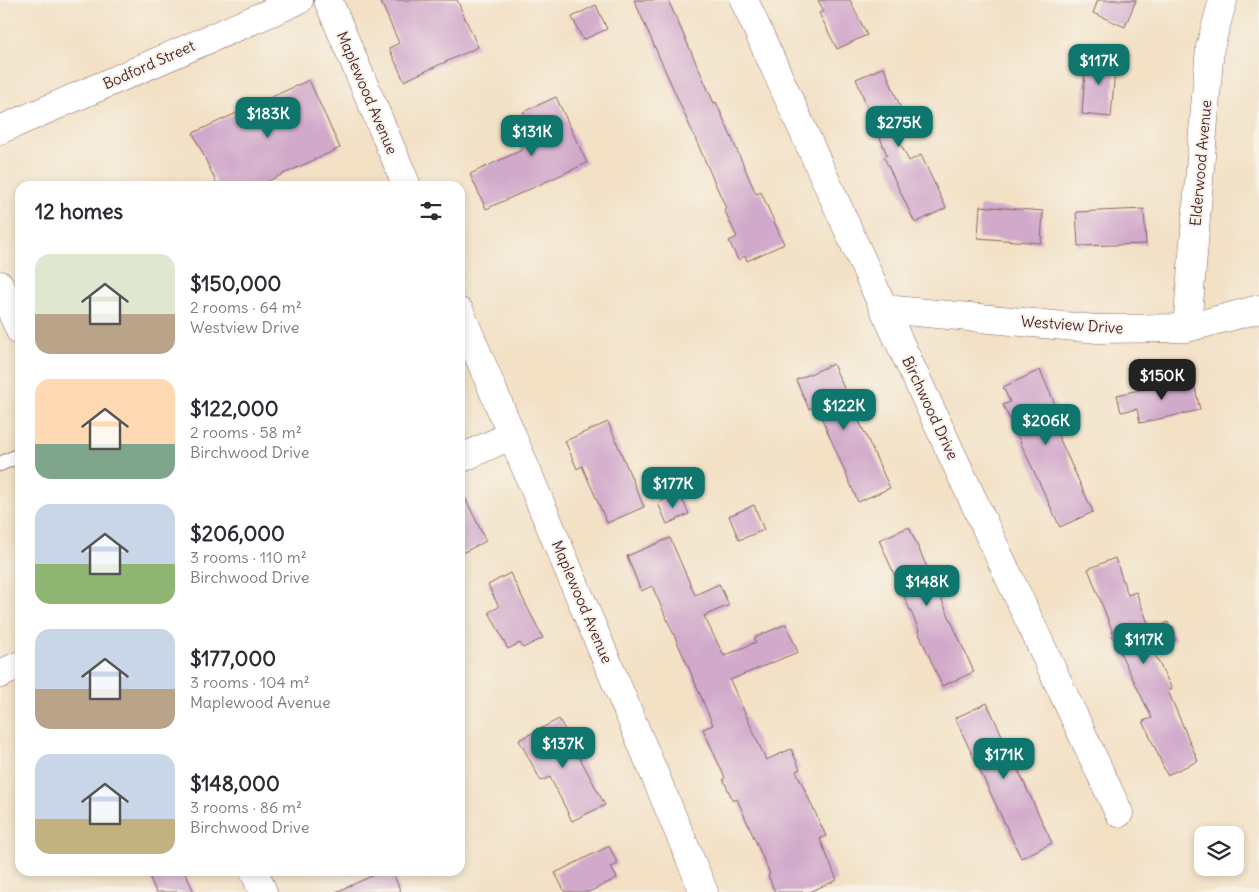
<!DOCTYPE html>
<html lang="en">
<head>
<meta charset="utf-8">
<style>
  body { margin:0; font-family:Delius,sans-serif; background:#f7f7f7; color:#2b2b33; height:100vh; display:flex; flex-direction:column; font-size:19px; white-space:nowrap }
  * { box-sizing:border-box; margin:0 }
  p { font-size:16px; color:#7c7c81 }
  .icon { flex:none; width:28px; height:28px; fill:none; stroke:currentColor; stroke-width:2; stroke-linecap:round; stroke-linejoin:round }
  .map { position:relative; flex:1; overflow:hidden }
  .side { position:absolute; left:15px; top:181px; width:450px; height:695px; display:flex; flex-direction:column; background:#fff; border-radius:15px; box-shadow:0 2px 8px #0003 }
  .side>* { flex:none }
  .buttons { position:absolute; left:1194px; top:826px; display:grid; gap:10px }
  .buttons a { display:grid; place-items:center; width:50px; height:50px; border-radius:10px; background:#fff; box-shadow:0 2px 8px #0003; font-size:25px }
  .price { position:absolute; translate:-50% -42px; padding:0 11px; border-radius:10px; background:#0f766e; color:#fff; font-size:16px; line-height:32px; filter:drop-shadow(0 1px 2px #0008) }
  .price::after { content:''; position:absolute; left:50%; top:30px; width:15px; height:11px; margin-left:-8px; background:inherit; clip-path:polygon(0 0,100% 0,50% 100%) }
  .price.on { background:#222; color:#fff }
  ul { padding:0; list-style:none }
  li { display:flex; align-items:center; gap:15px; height:125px; padding:0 20px }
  li span { display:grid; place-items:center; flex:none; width:140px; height:100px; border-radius:15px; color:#555 }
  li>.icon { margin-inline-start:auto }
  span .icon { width:60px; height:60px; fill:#fffc; stroke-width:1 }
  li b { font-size:21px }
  h2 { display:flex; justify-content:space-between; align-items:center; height:60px; padding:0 20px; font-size:21px }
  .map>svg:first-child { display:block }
</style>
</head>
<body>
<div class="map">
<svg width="1259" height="892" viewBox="0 0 1259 892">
  <rect width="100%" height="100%" fill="#f7f3e8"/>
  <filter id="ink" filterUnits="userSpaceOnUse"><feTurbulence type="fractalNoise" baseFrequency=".02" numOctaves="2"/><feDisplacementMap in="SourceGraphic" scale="10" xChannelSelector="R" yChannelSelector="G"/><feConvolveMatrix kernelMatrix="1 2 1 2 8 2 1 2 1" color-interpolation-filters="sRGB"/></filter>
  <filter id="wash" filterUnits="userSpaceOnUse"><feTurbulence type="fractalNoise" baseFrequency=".0096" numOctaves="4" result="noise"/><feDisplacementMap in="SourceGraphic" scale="20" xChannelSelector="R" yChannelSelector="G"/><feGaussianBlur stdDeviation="1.12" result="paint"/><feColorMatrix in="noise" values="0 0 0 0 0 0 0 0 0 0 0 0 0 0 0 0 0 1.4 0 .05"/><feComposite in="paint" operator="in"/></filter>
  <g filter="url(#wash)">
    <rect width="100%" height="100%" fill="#f3e1c6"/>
    <g id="blocks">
      <path fill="#d1a9cb" d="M 380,0 L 457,0 L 478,47 L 404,81 L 389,48 L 399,43 Z
        M 634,0 L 668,0 L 714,103 L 716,102 L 756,194 L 761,192 L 784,244 L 747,261 L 745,256 L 738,260 L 729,241 L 737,237 L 724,209 L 726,208 Z
        M 818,0 L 850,0 L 867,35 L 837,49 L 819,13 L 824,11 Z
        M 1098,0 L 1136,0 L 1125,27 L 1093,13 Z
        M 596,5 L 607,29 L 583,40 L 572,17 Z
        M 1086,55 L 1116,57 L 1111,117 L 1082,114 Z
        M 884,67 L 906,121 L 892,126 L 909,161 L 921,155 L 946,208 L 915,223 L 884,157 L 887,155 L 856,79 Z
        M 309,80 L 340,148 L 257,186 L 218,186 L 193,133 Z
        M 556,97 L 587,163 L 486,209 L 470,174 L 522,150 L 515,136 L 530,129 L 523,112 Z
        M 980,206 L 1043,211 L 1041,243 L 978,238 Z
        M 1144,209 L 1146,244 L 1078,246 L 1076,212 Z
        M 833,364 L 890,488 L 858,502 L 816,405 L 809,409 L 796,380 Z
        M 1040,370 L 1065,427 L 1056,431 L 1093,512 L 1060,527 L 1003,405 L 1010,402 L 1003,387 Z
        M 1193,378 L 1200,410 L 1140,423 L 1137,409 L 1121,412 L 1117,395 Z
        M 608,422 L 644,507 L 607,523 L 582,466 L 577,469 L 565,441 Z
        M 460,487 L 486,541 L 460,554 Z
        M 679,493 L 689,514 L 667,524 L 658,503 Z
        M 754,505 L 764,530 L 739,540 L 729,516 Z
        M 909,527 L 974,672 L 942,686 L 918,631 L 919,630 L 879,540 Z
        M 670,538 L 695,595 L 719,584 L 729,605 L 704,616 L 724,656 L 756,642 L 754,638 L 786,624 L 798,652 L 730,680 L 766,760 L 791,749 L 800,769 L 796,771 L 826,836 L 820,839 L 837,880 L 809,892 L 775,892 L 768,875 L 770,874 L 737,799 L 733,801 L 723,779 L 725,778 L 703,729 L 713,725 L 687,664 L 652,586 L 641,591 L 627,556 Z
        M 1115,558 L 1128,595 L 1136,592 L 1151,631 L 1168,622 L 1176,640 L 1153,651 L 1172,689 L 1168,691 L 1198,761 L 1167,775 L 1143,721 L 1152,718 L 1112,636 L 1114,635 L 1088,569 Z
        M 510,573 L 543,638 L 523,648 L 520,643 L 508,649 L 489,612 L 499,607 L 488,585 Z
        M 987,703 L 1052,843 L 1021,858 L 955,718 Z
        M 559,719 L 605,805 L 572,821 L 550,777 L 541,781 L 519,740 Z
        M 609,846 L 618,864 L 611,867 L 617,878 L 589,892 L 565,892 L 555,873 Z
        M 147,871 L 184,871 L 194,892 L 156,892 Z
        M 383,871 L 392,871 L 401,892 L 336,892 Z"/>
    </g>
  </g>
  <g filter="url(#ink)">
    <use href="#blocks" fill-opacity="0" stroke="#856361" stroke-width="1"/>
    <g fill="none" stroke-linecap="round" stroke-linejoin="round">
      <g stroke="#856361" stroke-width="16">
        <path id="lane" d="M 0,464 L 20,455"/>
      </g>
      <g stroke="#856361" stroke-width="29">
        <path id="street" d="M 328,0 L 407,186
          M 744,0 L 884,309 L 1119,813
          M 0,130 L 299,0
          M 0,285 L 20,331
          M 884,309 L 1097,329 L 1187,328 L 1259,309
          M 460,312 L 704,892
          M 1187,328 L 1210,47 L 1223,0
          M 460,459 L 512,435
          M 0,674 L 20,665
          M 254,871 L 263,892"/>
      </g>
      <use href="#lane" stroke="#fff" stroke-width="14"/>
      <use href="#street" stroke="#fff" stroke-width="28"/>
    </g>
  </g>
  <g text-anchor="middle" stroke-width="4" stroke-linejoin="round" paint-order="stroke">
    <g font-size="15" fill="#4a1f2b" stroke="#f7f3e8">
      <text transform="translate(149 65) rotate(-24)" y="5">Bodford Street</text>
      <text transform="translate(367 93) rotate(67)" y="5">Maplewood Avenue</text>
      <text transform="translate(1201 163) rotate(-85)" y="5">Elderwood Avenue</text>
      <text transform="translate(1072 325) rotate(4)" y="5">Westview Drive</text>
      <text transform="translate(930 408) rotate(65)" y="5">Birchwood Drive</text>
      <text transform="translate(582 602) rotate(67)" y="5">Maplewood Avenue</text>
    </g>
  </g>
</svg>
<div class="buttons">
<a><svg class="icon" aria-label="layers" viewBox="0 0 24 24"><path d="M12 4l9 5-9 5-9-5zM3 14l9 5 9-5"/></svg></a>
</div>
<b class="price" style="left:1099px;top:86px">$117K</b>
<b class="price" style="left:268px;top:139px">$183K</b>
<b class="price" style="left:899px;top:148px">$275K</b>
<b class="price" style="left:532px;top:157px">$131K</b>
<b class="price on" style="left:1162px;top:401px">$150K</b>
<b class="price" style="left:844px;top:431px">$122K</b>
<b class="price" style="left:1046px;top:446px">$206K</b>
<b class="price" style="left:673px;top:509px">$177K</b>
<b class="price" style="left:927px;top:607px">$148K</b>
<b class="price" style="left:1144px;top:665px">$117K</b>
<b class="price" style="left:563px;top:769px">$137K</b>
<b class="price" style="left:1004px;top:780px">$171K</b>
<section class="side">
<h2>12 homes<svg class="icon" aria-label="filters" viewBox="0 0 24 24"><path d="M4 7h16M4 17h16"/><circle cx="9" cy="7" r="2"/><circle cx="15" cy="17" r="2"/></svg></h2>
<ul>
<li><span style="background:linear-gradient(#dfe7d0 60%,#b9a48a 0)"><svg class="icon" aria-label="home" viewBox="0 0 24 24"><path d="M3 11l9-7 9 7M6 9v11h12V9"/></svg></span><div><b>$150,000</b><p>2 rooms · 64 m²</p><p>Westview Drive</p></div></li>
<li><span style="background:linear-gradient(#ffd9b3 65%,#7fa58c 0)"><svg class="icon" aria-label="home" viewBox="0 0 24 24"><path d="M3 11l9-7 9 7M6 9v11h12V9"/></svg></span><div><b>$122,000</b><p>2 rooms · 58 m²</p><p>Birchwood Drive</p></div></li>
<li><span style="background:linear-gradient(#c9d6e8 60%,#8fb573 0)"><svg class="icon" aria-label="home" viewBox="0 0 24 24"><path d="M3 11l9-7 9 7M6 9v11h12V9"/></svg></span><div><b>$206,000</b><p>3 rooms · 110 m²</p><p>Birchwood Drive</p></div></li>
<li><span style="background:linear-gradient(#c9d6e8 60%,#b9a48a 0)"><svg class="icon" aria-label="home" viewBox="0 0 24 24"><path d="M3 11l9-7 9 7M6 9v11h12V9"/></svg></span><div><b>$177,000</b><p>3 rooms · 104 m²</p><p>Maplewood Avenue</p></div></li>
<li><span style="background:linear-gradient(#c9d6e8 65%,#c2b280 0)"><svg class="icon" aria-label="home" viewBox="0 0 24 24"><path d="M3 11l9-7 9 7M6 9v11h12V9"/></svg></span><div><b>$148,000</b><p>3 rooms · 86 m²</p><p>Birchwood Drive</p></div></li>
</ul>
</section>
</div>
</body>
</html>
